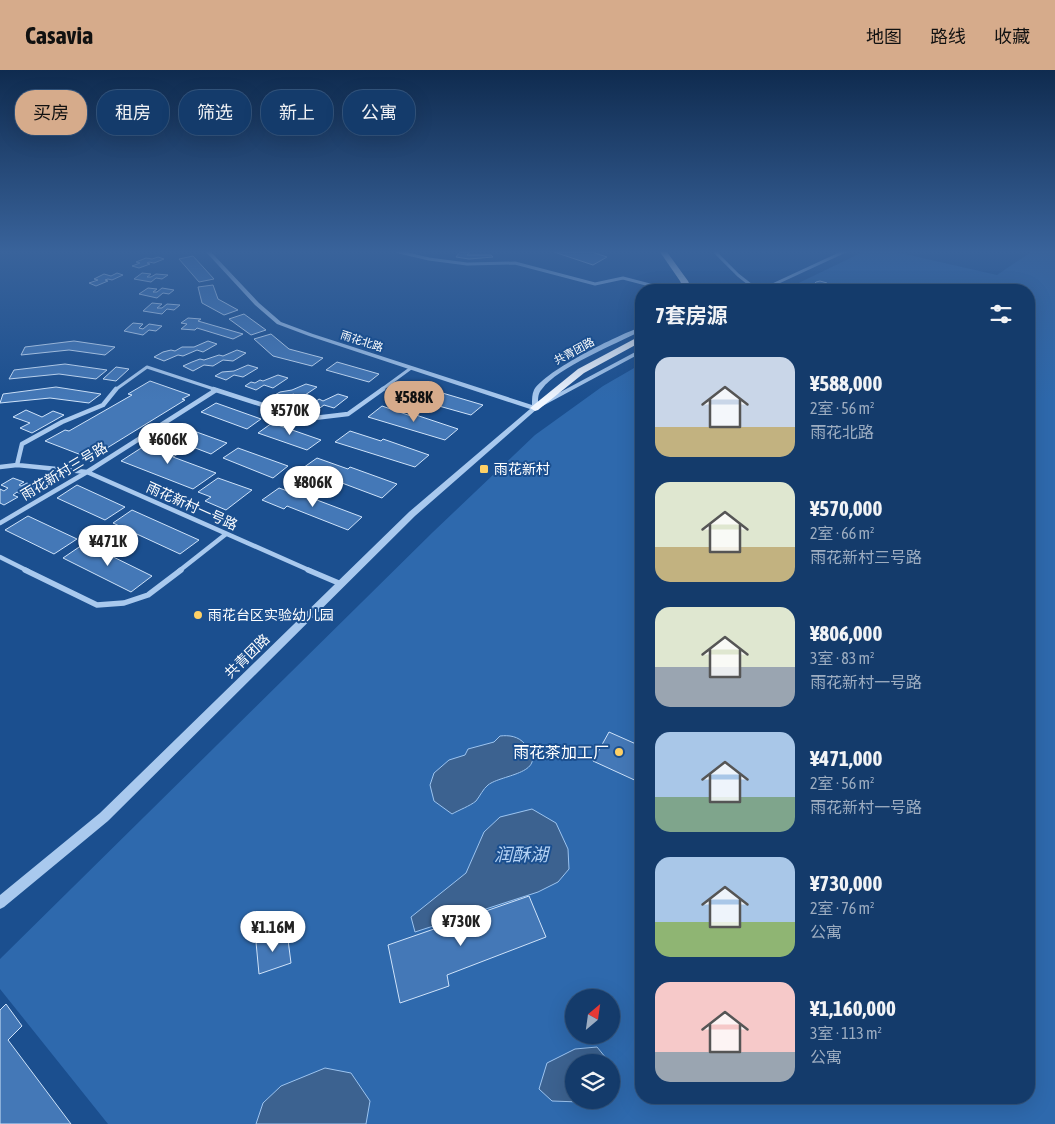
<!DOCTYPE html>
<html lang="zh">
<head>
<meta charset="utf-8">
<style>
  body { margin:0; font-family:"Asap Condensed","Noto Sans SC",sans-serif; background:#214673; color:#f1f3f6; height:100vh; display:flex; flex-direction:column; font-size:19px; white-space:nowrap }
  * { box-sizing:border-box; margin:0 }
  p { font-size:16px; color:#9dadc1 }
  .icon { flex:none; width:28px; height:28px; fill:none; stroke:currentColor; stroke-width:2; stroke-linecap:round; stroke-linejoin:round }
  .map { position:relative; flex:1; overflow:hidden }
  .side { position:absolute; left:635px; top:214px; width:400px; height:820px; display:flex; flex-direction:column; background:#143b6b; border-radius:20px; box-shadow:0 5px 20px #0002,0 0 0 1px #33557e }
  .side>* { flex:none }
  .hud { position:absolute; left:15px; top:20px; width:475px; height:45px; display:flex; gap:10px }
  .needle { width:32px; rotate:29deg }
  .controls { position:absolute; left:565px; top:919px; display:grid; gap:10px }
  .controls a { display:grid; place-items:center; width:55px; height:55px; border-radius:50%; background:#143b6b; box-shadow:0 5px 20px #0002,0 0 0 1px #33557e; font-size:25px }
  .price { position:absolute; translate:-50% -42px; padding:0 11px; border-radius:18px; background:#fff; color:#222; font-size:16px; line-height:32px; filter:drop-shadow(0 1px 2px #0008) }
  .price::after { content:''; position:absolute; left:50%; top:30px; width:15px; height:11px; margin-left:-8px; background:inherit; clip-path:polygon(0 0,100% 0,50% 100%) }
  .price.active { background:#d6ab8b; color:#111 }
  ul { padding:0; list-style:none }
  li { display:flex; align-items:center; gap:15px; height:125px; padding:0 20px }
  li span { display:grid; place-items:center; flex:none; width:140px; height:100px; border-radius:15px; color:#555 }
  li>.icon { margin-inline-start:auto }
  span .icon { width:60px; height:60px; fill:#fffc; stroke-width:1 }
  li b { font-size:21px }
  h2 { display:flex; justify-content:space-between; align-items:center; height:60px; padding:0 20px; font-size:21px }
  .pill { padding:0 18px; border-radius:20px; background:#143b6b; box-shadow:0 5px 20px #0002,0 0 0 1px #33557e; font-size:18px; line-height:45px }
  .pill.active { background:#d6ab8b; color:#111 }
  header { display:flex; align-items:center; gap:30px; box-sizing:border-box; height:70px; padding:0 25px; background:#d6ab8b; color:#111 }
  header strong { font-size:24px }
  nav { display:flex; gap:28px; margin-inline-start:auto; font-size:18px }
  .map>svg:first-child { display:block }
</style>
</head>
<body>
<header>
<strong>Casavia</strong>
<nav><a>地图</a><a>路线</a><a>收藏</a></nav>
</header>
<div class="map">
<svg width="1055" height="1054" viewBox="0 0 1055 1054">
  <rect width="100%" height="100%" fill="#1b4f8f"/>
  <path fill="#2e69ad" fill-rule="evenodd" d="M 863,182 L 896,182 L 997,205 L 1031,182 L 1055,182 L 1055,1054 L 108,1054 L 0,919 L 0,889 L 433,462 L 535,365 L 603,316 L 641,294 L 641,1028 L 1029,1028 L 1029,220 L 784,220 ZM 574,928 L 611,928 L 611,965 L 574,965 ZM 574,992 L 611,992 L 611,1030 L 574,1030 Z"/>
  <path fill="#3c6290" stroke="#9cc4f0" d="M 500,666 C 509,665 518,666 525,674 C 551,704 502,704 488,715 C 483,719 480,726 476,731 C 470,736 459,740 452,744 L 434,731 L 430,715 L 434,703 L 449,690 L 465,685 L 468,679 L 494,672 Z
    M 532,739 L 556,753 L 568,779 L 569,799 L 558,812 L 538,822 L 415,862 L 411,847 L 466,803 L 484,762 L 500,747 Z
    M 597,977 L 606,988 L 605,992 L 574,992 L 574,1030 L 583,1030 L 580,1032 L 552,1031 L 539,1019 L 547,993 L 575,979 Z
    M 325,998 L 351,1003 L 370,1031 L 366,1054 L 256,1054 L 263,1033 L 281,1016 Z"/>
  <path fill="#4478b7" stroke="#cfe3fa" d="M 460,182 L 470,182 L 467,185 L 491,185 L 493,187 L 469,189 L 456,187 Z
    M 554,182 L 592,182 L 607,187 L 593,195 Z
    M 193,186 L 214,209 L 199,212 L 179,189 Z
    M 158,187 L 164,189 L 154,193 L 149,192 L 147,193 L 150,194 L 139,198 L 132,196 L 140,193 L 136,192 L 146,188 L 152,189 Z
    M 117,203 L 123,205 L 112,210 L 108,209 L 105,210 L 108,211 L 96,216 L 89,213 L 98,210 L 94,209 L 104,204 L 111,206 Z
    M 142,203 L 151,204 L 147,207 L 151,207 L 156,204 L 168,205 L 162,209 L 156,208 L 151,212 L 134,209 Z
    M 820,211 L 827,213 L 829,216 L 821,217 L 814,214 L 816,212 Z
    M 213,215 L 218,229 L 238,240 L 224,245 L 202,233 L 198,217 Z
    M 148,218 L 157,219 L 153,222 L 157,222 L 162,218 L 174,220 L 169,224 L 163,223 L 157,228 L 139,224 Z
    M 152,233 L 162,234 L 157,238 L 162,238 L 167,234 L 180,235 L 174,240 L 167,239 L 162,244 L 143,241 Z
    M 244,244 L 266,260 L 251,265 L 229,249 Z
    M 188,248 L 201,249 L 198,251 L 243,264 L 233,269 L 197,258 L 195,260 L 181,259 L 187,254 L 181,253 Z
    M 133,253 L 143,254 L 139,258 L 143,259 L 149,254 L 162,256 L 156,261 L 149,260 L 143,265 L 124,261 Z
    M 271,264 L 289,279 L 323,288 L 312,296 L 273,286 L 254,269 Z
    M 74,271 L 115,277 L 105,285 L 69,280 L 21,285 L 25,277 Z
    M 208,271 L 217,274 L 203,282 L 197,280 L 183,286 L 178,285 L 164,291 L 154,287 L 163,282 L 171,280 L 175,281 L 182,277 L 194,277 Z
    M 237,280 L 246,283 L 233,291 L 223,290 L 213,296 L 204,295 L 193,301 L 183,296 L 192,292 L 200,289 L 204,290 L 219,285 L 223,286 Z
    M 337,292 L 379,304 L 369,312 L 326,300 Z
    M 65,294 L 107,300 L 96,309 L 59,304 L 9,309 L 14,300 Z
    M 248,295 L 258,298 L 243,307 L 234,305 L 226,310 L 215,306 L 222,302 L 234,301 Z
    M 116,297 L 129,299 L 116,311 L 103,309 Z
    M 278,305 L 288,308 L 273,318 L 264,315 L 256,320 L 245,316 L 251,312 L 255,313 L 260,310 L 263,311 Z
    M 150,311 L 190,325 L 182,329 L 185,330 L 107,378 L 101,376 L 84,386 L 45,371 L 65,360 L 69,361 L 132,325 L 128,324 Z
    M 306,314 L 317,317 L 302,327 L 293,324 L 285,330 L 273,326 L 280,322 L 292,320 Z
    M 409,314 L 437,323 L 439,322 L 483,335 L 471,345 L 396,324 Z
    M 56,317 L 101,324 L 89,333 L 50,328 L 0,333 L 3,324 Z
    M 338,324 L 348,327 L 334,338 L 324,335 L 317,340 L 305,337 L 311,332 L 314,333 L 319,329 L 323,331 Z
    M 216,333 L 261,349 L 247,359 L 201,342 Z
    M 382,336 L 411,346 L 413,344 L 458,359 L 445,370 L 368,347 Z
    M 26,340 L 42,347 L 53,341 L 64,345 L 32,363 L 20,358 L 30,353 L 13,347 Z
    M 272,353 L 321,370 L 307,380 L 258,363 Z
    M 180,356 L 227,373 L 211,384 L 164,366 Z
    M 350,361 L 381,371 L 383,369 L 429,385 L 415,397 L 335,372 Z
    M 152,371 L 181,382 L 173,387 L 216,403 L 193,419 L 121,391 Z
    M 238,378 L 288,396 L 273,408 L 223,388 Z
    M 317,388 L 348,399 L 350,397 L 397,414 L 382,428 L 334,410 L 332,412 L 300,400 Z
    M 13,408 L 24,412 L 19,415 L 21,416 L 27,413 L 38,418 L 25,426 L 17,422 L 13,425 L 18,427 L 4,435 L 0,433 L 0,419 L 4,421 L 8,418 L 1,415 Z
    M 218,408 L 252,420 L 226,440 L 205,431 L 211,427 L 198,422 Z
    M 77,415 L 125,437 L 105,450 L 57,428 Z
    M 279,418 L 299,425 L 301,424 L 362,447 L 348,460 L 287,436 L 284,439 L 262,430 Z
    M 132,440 L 199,470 L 180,484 L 113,453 Z
    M 28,446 L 77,469 L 54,484 L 5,460 Z
    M 85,473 L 152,506 L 131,522 L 63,488 Z
    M 609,662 L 636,674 L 641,663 L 641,713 L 593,691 Z
    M 529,826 L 546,867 L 447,905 L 449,916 L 400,933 L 388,875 Z
    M 287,862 L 291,893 L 259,904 L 256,872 Z
    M 6,934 L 22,956 L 8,970 L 71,1054 L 0,1054 L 0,940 Z"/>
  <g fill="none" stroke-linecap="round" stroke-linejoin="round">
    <path stroke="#a9c9ee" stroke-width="3" d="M 399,182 L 429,189 L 467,194 L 515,193 L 595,214 L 623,208 L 669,220
      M 715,182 L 738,205 L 757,220
      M 115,320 L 147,297 L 217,320
      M 381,320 L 411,298"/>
    <path stroke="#a9c9ee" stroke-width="4.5" d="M 213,319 L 306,349 L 348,344 L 383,319
      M 17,395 L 22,374 L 62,352 L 103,335 L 116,319
      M 0,397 L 17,395 L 87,402 L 311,501
      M 0,453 L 87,402 L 216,320
      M 0,487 L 28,501
      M 179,501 L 226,464"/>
    <path stroke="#a9c9ee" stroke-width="5.5" d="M 25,500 L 97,535 L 124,533 L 148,525 L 181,500
      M 308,500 L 341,514"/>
    <path fill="#a9c9ee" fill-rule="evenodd" d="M 206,182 L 211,182 L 259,233 L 281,252 L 313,264 L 532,335 C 532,329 532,324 534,320 C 546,300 618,265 641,257 L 641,261 C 616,274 558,297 542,319 C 538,323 538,328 538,334 L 639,280 L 641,279 L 641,283 L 537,339 L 415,446 L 108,751 L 4,837 L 0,839 L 0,825 L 100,743 L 409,442 L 530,339 L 309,266 L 277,254 L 255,235 Z
      M 840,182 L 847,182 L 765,220 L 758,220 Z"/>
    <path fill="#f0f6ff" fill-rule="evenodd" d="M 660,182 L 667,182 L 688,211 L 692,220 L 684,220 L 680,211 Z
      M 638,267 L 641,267 L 641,272 L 584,303 L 538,340 L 535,341 L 530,338 L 578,299 Z"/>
  </g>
  <linearGradient id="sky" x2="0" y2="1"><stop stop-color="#0f2b4f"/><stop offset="0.55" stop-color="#39639b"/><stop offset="1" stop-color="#39639b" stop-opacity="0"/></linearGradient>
  <rect width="1055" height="330" fill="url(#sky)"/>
  <g fill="#ffd166" stroke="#1b4f8f" stroke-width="2">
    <rect x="479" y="394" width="10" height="10" rx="2.5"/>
    <circle cx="198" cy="545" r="5"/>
    <circle cx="619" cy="682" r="5"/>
  </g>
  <g text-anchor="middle" stroke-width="4" stroke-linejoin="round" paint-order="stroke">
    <g font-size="11" fill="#fff" stroke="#1b4f8f">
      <text transform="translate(362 271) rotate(18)" y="4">雨花北路</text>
      <text transform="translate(574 281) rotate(-28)" y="4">共青团路</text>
    </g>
    <g font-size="14" fill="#fff" stroke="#1b4f8f" text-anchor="start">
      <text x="494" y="404">雨花新村</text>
      <text x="208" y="550">雨花台区实验幼儿园</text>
    </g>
    <g font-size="14" fill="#fff" stroke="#1b4f8f">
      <text transform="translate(64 401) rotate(-31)" y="5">雨花新村三号路</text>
      <text transform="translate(192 436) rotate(24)" y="5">雨花新村一号路</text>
      <text transform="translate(247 586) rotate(-44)" y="5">共青团路</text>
    </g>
    <g font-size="16" fill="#fff" stroke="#1b4f8f" text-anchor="end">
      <text x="609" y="688">雨花茶加工厂</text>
    </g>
    <g font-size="18" font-style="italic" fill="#b5d3f5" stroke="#1b4f8f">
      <text x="521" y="791">润酥湖</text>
    </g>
  </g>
</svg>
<div class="controls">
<a><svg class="needle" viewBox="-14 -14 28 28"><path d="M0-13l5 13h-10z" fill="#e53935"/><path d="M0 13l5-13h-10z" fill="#9dadc1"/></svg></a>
<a><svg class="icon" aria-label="layers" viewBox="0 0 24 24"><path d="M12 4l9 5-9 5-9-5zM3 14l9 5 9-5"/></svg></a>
</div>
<b class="price active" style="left:414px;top:353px">¥588K</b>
<b class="price" style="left:290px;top:366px">¥570K</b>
<b class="price" style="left:168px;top:395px">¥606K</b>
<b class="price" style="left:313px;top:438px">¥806K</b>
<b class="price" style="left:108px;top:497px">¥471K</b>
<b class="price" style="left:461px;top:877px">¥730K</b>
<b class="price" style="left:273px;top:883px">¥1.16M</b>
<div class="hud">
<a class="pill active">买房</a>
<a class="pill">租房</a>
<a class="pill">筛选</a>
<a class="pill">新上</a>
<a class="pill">公寓</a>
</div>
<section class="side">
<h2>7套房源<svg class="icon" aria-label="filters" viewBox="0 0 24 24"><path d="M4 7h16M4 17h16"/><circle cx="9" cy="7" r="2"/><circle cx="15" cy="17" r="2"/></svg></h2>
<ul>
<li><span style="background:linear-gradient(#c9d6e8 70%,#c2b280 0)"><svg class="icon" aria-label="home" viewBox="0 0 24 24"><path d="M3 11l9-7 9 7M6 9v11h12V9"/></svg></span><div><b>¥588,000</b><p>2室 · 56 m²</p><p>雨花北路</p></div></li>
<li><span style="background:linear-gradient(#dfe7d0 65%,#c2b280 0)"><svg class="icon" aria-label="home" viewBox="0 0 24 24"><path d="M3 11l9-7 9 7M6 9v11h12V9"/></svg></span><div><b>¥570,000</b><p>2室 · 66 m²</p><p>雨花新村三号路</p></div></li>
<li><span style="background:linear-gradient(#dfe7d0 60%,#9aa5b1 0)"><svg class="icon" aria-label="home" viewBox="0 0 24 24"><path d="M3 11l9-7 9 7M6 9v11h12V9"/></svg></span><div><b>¥806,000</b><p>3室 · 83 m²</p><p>雨花新村一号路</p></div></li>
<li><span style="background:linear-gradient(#a9c7e8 65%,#7fa58c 0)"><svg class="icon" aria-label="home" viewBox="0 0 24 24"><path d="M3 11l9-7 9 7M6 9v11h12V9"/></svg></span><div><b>¥471,000</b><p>2室 · 56 m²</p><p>雨花新村一号路</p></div></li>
<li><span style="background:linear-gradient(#a9c7e8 65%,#8fb573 0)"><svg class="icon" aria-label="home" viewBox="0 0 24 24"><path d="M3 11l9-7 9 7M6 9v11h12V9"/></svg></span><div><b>¥730,000</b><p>2室 · 76 m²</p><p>公寓</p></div></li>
<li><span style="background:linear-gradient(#f6c9c9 70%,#9aa5b1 0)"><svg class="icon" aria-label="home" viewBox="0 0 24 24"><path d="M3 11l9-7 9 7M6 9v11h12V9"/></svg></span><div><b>¥1,160,000</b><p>3室 · 113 m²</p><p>公寓</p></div></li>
</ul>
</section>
</div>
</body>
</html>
